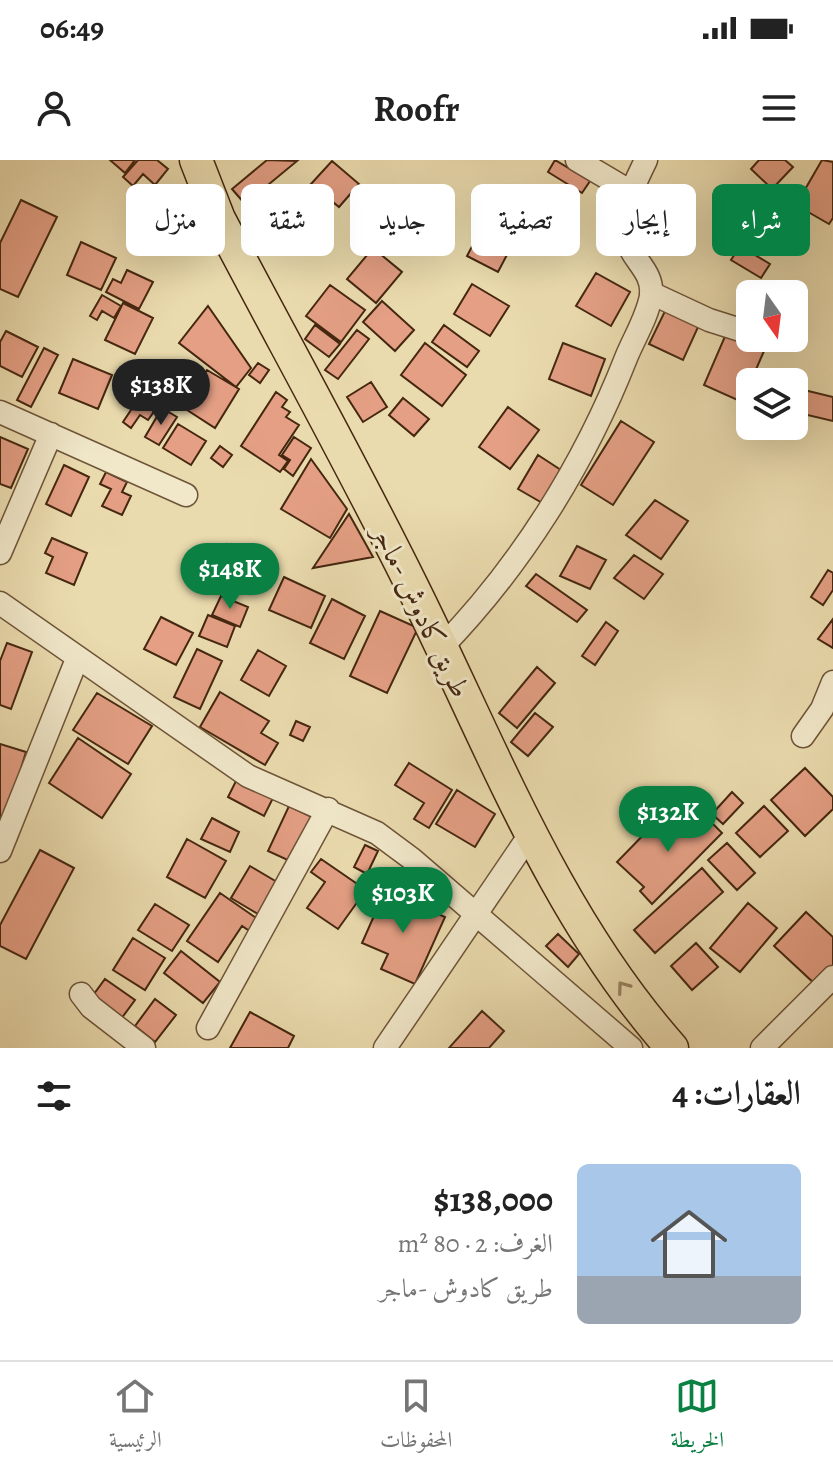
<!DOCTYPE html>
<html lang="ar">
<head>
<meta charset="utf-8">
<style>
  body { margin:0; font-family:Alegreya,Amiri,serif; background:#f6f6f6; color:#222; direction:rtl; height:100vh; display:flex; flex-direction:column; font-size:30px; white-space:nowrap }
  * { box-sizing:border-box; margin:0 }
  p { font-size:26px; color:#767676 }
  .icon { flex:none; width:44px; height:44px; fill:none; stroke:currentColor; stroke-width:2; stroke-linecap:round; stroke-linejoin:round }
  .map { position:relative; height:888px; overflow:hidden; direction:ltr }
  .panel { display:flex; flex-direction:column; background:#fff; flex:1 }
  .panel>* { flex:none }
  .guide { position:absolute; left:24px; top:24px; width:786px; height:72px; direction:rtl; display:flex; gap:16px }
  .needle { width:52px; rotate:166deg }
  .tools { position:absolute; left:736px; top:120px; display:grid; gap:16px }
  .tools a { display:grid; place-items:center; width:72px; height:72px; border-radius:12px; background:#fff; box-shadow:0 8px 32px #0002; font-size:40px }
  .price { position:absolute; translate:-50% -68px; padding:0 18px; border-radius:28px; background:#0b8043; color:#fff; font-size:26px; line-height:52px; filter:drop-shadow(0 2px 4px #0008) }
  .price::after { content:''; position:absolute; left:50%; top:48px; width:24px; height:18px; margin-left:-12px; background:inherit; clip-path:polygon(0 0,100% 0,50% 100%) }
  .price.selected { background:#222; color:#fff }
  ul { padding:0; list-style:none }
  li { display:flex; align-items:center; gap:24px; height:200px; padding:0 32px }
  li+li { border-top:2px solid #e0e0e0 }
  li span { display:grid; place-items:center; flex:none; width:224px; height:160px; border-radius:12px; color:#555 }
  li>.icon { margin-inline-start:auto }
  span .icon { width:96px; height:96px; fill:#fffc; stroke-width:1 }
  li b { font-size:34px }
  h2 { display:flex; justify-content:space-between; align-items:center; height:96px; padding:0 32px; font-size:34px }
  .tag { padding:0 28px; border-radius:12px; background:#fff; box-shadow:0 8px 32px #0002; font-size:28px; line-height:72px }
  .tag.selected { background:#0b8043; color:#fff }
  .status { display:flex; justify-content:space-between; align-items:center; height:56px; padding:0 40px; background:#fff; direction:ltr }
  .status svg { height:22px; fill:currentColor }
  header { display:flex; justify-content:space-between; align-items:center; height:104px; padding:0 32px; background:#fff; font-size:36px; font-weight:700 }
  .tabs { display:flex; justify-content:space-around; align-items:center; height:112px; border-top:2px solid #e0e0e0; background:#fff; font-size:22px; color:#767676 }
  .tabs a { display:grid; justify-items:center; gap:4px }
  .tabs .selected { color:#0b8043 }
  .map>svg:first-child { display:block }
</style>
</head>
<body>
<div class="status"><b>06:49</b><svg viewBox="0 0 49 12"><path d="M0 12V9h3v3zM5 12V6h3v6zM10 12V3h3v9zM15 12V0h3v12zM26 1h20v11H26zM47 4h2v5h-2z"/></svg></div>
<header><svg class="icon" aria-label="menu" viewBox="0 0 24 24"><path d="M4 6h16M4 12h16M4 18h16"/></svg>Roofr<svg class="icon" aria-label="person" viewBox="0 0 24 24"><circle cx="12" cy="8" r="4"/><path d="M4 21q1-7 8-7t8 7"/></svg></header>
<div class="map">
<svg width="833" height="888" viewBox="0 0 833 888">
  <rect width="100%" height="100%" fill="#eadbae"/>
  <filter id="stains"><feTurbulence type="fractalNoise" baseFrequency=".0025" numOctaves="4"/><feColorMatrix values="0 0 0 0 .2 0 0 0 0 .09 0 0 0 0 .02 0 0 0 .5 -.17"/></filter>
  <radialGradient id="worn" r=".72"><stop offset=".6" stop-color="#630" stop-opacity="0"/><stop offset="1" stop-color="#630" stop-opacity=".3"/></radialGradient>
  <path fill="#e49f84" stroke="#452710" stroke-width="2" d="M 110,0 L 135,0 L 125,13 Z
    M 138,0 L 157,0 L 168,9 L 155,25 L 143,14 L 133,26 L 123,17 Z
    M 267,0 L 297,1 L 245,44 L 232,29 Z
    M 555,0 L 590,21 L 582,33 L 548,12 Z
    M 759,0 L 785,0 L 793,7 L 772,29 L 751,9 Z
    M 822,0 L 833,2 L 833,58 L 829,64 L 796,45 Z
    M 332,1 L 359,24 L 339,47 L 311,24 Z
    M 501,26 L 534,48 L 519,71 L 485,48 Z
    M 288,33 L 298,45 L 266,71 L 256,58 Z
    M 21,40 L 57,57 L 18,137 L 0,129 L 0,83 Z
    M 640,48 L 669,60 L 662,76 L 633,64 Z
    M 548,50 L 571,64 L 557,86 L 534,72 Z
    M 479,73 L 510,89 L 498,112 L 467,96 Z
    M 81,82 L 116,98 L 101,130 L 67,115 Z
    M 740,86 L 770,104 L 761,118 L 731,100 Z
    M 373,88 L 402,112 L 376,143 L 347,119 Z
    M 127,110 L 153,122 L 139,149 L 106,132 L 113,119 L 121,123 Z
    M 596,113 L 630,132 L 611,166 L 576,146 Z
    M 472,124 L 509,146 L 490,176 L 454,154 Z
    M 330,125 L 365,150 L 341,182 L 306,156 Z
    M 102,135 L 121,146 L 114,158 L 102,151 L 97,160 L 90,156 Z
    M 382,141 L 414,170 L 395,191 L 363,162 Z
    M 123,143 L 153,158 L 135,194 L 105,180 Z
    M 208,146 L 251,208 L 236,227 L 179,183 Z
    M 666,149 L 699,165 L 683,200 L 649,184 Z
    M 315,165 L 340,184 L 329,197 L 305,179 Z
    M 444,165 L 479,191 L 467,207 L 432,182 Z
    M 357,170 L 369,179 L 338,219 L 325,210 Z
    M 6,171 L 38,187 L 22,217 L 0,206 L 0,182 Z
    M 726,174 L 764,191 L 742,242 L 704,225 Z
    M 425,183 L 466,215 L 442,246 L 401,215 Z
    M 563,183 L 605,199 L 591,236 L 549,219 Z
    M 44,188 L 58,195 L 31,247 L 17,240 Z
    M 73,199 L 112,215 L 98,249 L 59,233 Z
    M 258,203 L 269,210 L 260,223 L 249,215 Z
    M 207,210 L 239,229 L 215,268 L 184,248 Z
    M 371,222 L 387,247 L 363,262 L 347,237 Z
    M 804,230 L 833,237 L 833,261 L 799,253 Z
    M 276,232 L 287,240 L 282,247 L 290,252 L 286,257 L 299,265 L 279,295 L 288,301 L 280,312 L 241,286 Z
    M 141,235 L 158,246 L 148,260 L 140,255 L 131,268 L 123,262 Z
    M 403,238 L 429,259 L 414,276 L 389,255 Z
    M 508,247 L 539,270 L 510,309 L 479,287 Z
    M 162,248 L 177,257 L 159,285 L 145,277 Z
    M 621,261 L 654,282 L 613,345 L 581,325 Z
    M 178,264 L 206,281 L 191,305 L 163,288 Z
    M 0,277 L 28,289 L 11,328 L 0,324 Z
    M 294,277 L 311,288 L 293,316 L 284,309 L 290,300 L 282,295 Z
    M 220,286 L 232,295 L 223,307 L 211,298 Z
    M 538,295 L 564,312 L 544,344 L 518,329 Z
    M 311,299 L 347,349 L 330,378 L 281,349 Z
    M 64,305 L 89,317 L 71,356 L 46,344 Z
    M 106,312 L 127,322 L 122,332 L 131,336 L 122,355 L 102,346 L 111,329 L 100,324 Z
    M 655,340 L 688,361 L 661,399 L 626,375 Z
    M 349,354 L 373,397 L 313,408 Z
    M 52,378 L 87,393 L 74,425 L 46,413 L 53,397 L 45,393 Z
    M 227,384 L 264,400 L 249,434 L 213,418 Z
    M 577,386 L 606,400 L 590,429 L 560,416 Z
    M 634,395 L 663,414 L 644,439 L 614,418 Z
    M 828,410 L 833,413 L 833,430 L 823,445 L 811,437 Z
    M 536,414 L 587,450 L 577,462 L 526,426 Z
    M 284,417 L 325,436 L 311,468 L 269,450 Z
    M 221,436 L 248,447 L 240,467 L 212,455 Z
    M 332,439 L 365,456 L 344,499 L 310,483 Z
    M 380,451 L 418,468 L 387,533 L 350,516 Z
    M 208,455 L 235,466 L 227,487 L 199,476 Z
    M 161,457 L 193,473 L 176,505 L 144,489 Z
    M 833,459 L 833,488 L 818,479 Z
    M 606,462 L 618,471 L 595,505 L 582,496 Z
    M 7,483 L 32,492 L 11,549 L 0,545 L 0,501 Z
    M 197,489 L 222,501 L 200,549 L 174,537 Z
    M 258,490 L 286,506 L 269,536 L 241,520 Z
    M 537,507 L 555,523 L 517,568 L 499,553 Z
    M 220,532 L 269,561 L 261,573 L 278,583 L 265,605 L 200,567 Z
    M 97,533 L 152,566 L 128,604 L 73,570 Z
    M 535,553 L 553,567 L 528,596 L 511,582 Z
    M 296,561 L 310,567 L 303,581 L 290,575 Z
    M 78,578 L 131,614 L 102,658 L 49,623 Z
    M 0,584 L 26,592 L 3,668 L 0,667 Z
    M 409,603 L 452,630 L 429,668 L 414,659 L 424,643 L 395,625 Z
    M 805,608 L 833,637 L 833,649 L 805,676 L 771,640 Z
    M 238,617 L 274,636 L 264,656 L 228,637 Z
    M 457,630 L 495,654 L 475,687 L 436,664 Z
    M 732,632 L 743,643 L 723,664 L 712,654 Z
    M 289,646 L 314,658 L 292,702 L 268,691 Z
    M 764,646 L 788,671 L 760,697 L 736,673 Z
    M 700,651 L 722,673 L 652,744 L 640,731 L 644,727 L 617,702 L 655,663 L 663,670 L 671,661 L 681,671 Z
    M 212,658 L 239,672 L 230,692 L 201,679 Z
    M 187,679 L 226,701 L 205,738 L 167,717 Z
    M 727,683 L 755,713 L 737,730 L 708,700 Z
    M 365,685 L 378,691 L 367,714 L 354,707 Z
    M 40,690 L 74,708 L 26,799 L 0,786 L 0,765 Z
    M 321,699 L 366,730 L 338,769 L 307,748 L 325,722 L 311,712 Z
    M 250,706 L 277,722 L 258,754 L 231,738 Z
    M 702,708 L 723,732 L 655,793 L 634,770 Z
    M 385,731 L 445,757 L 415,824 L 381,809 L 388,794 L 362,783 Z
    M 220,733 L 262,762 L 254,774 L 242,766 L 218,802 L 187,781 Z
    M 748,743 L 777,768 L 740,812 L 710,788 Z
    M 155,744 L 189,765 L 172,791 L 138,770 Z
    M 806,752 L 833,777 L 833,807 L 816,825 L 774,786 Z
    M 558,774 L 579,794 L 568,807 L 546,786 Z
    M 133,778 L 165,798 L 145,830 L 113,810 Z
    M 696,783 L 718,807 L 692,830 L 671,806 Z
    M 181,791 L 220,822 L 203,843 L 164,813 Z
    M 105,819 L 135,840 L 121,859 L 91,838 Z
    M 155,839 L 176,855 L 155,882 L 135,866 Z
    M 482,851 L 504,871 L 489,888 L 449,888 Z
    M 250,852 L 294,876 L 288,888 L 230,888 Z"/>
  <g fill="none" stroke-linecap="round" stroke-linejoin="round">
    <g stroke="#6e5438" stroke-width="25">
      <path id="minor" d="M 577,0 L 631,32
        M 651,133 L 709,160 L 750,173
        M 0,252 L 186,335
        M 0,393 L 51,274
        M 0,443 L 248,616 L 377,673 L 412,699 L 631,888
        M 440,489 C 520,407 584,305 626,198 C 634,178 647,158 651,136 C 654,112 633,101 627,81 C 618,54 635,23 646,0
        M 803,576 L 822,549 L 833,522
        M 0,691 L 77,499
        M 81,834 L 91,847 L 144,888
        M 208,868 L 328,649
        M 385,888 L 531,673
        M 762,888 L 833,817"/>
    </g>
    <g stroke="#452710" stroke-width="35">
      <path id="highway" d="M 196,0 L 219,59 C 283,181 350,301 411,424 C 490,582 553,754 672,888"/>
    </g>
    <use href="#minor" stroke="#f1e8ca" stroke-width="22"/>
    <use href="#highway" stroke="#eadbae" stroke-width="32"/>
  </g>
  <defs><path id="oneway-chevron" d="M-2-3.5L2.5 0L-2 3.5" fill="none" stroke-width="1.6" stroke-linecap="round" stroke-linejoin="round" transform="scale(2)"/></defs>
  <use stroke="#98815f" href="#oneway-chevron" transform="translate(623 827) rotate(-126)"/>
  <g text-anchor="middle" stroke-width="6" stroke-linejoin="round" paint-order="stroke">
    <g font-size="28" fill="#452710" stroke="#f1e8ca">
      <text transform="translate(422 451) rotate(64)" y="10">طريق كادوش -ماجر</text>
    </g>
  </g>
  <rect width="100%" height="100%" filter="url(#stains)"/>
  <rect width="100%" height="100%" fill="url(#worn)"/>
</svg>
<div class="tools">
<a><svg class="needle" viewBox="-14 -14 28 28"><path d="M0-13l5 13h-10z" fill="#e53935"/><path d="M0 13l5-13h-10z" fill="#767676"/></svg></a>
<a><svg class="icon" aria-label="layers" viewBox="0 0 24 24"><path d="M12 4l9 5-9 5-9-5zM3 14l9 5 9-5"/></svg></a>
</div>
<b class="price selected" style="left:161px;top:267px">$138K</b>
<b class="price" style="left:230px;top:451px">$148K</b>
<b class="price" style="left:668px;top:694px">$132K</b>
<b class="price" style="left:403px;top:775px">$103K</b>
<div class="guide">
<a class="tag selected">شراء</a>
<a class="tag">إيجار</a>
<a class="tag">تصفية</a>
<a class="tag">جديد</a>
<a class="tag">شقة</a>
<a class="tag">منزل</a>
</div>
</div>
<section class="panel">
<h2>العقارات: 4<svg class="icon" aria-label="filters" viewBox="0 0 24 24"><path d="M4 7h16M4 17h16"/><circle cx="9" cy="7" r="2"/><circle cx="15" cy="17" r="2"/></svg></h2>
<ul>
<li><span style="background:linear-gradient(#a9c7e8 70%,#9aa5b1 0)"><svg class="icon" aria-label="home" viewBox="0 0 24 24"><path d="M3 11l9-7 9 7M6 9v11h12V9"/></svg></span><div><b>$138,000</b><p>الغرف: 2 · 80 m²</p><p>طريق كادوش -ماجر</p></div></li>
</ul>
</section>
<nav class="tabs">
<a class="selected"><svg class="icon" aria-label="map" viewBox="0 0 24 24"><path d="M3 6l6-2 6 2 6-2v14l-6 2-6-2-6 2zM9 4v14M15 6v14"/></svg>الخريطة</a>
<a><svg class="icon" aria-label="saved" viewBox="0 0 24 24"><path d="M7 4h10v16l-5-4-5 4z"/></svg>المحفوظات</a>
<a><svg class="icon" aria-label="home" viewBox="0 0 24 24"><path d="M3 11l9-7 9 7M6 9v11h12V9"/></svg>الرئيسية</a>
</nav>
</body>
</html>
